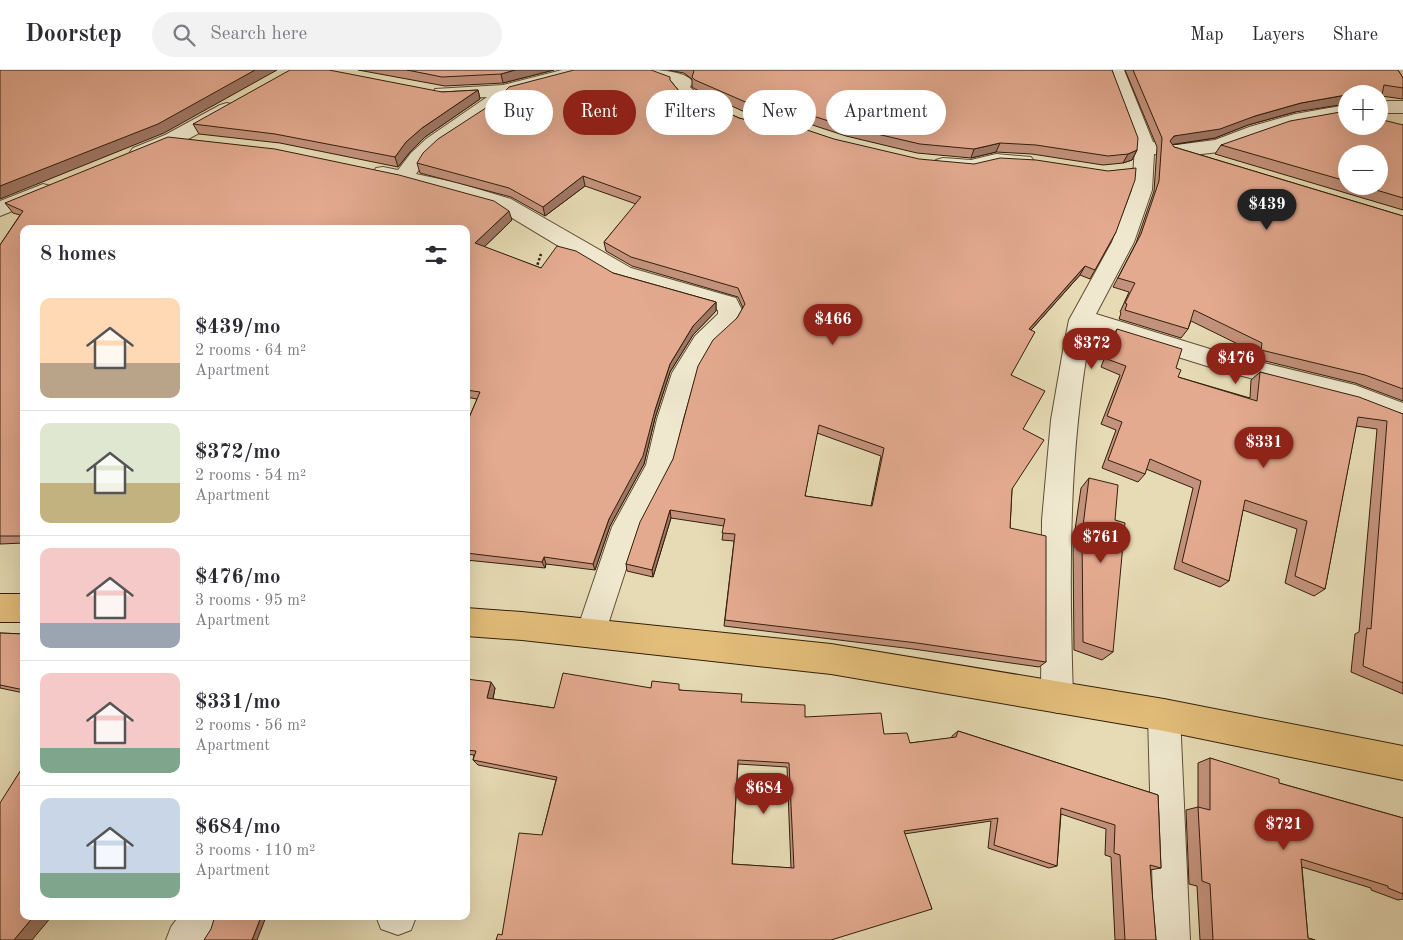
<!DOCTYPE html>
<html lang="en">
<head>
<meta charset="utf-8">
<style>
  body { margin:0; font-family:"Old Standard TT",serif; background:#f2f2f3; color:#2b2b33; height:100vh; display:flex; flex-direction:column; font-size:19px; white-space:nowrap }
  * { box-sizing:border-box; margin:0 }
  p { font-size:16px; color:#7c7c81 }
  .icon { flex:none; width:28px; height:28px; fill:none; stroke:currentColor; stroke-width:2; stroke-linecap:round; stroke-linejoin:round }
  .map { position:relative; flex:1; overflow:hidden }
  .side { position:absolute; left:20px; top:155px; width:450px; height:695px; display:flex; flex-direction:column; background:#fff; border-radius:10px; box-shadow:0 5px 20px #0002 }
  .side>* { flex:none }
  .top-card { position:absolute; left:485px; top:20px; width:475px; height:45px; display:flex; gap:10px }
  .controls { position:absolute; left:1338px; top:15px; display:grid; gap:10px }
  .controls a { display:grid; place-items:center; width:50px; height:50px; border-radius:50%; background:#fff; box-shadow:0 5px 20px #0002; font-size:25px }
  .price { position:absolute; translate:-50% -42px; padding:0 11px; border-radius:18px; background:#8f2418; color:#fff; font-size:16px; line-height:32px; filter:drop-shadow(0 1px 2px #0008) }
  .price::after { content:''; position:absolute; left:50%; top:30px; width:15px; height:11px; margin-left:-8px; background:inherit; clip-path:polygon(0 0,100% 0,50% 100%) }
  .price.on { background:#222; color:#fff }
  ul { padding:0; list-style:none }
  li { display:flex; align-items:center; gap:15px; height:125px; padding:0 20px }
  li+li { border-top:1px solid #e1e1e2 }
  li span { display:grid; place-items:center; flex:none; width:140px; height:100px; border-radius:10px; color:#555 }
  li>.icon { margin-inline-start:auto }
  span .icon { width:60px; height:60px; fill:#fffc; stroke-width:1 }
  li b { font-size:21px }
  h2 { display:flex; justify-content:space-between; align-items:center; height:60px; padding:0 20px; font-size:21px }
  .pill { padding:0 18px; border-radius:22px; background:#fff; box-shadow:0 5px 20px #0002; font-size:18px; line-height:45px }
  .pill.on { background:#8f2418; color:#fff }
  header { display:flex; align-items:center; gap:30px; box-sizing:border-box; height:70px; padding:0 25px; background:#fff; border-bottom:1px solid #e1e1e2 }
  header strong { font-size:24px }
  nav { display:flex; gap:28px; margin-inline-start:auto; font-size:18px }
  .search { width:350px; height:45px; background:#f2f2f3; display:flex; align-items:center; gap:12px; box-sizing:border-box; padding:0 18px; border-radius:28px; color:#7c7c81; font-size:19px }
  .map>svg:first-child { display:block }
</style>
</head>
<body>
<header>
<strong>Doorstep</strong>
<div class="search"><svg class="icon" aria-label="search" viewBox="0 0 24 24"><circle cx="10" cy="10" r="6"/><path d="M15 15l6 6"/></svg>Search here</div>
<nav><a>Map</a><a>Layers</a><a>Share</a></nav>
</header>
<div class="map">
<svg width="1403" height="870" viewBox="0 0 1403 870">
  <rect width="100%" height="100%" fill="#e6dbb5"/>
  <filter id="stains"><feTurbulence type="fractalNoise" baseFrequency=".004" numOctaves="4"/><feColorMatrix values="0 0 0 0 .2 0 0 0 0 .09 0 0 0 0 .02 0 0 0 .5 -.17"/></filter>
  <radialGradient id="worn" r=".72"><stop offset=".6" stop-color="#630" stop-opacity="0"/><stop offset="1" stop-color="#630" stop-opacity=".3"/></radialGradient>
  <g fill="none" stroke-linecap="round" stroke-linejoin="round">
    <g stroke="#604e36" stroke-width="2">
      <path id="minor" d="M 562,0 L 592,0 L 589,4 L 510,25 L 496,40 L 463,60 L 440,77 L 425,91 L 416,104 L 458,113 L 511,129 L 631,198 L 736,228 L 743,242 L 735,256 L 711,278 L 696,304 L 683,349 L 672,396 L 639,459 L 602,573 L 591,577 L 580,573 L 576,563 L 612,457 L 646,395 L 657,349 L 672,303 L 695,266 L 718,244 L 718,240 L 615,210 L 497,139 L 454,126 L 376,108 L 373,103 L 376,98 L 383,97 L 398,100 L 411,83 L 426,69 L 487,27 L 442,29 L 435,27 L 433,23 L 435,19 L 503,15 Z
        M 643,0 C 656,0 685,0 693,12 L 690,17 L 694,21 L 728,36 L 730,40 L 728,44 L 721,46 L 680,29 L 672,18 L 673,15 C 663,12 649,9 643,0 Z
        M 1106,0 L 1124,0 L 1153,72 L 1176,75 L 1215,70 L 1249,57 L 1295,44 L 1346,35 L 1346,47 L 1304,53 L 1263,65 L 1219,82 L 1176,87 L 1154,84 L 1152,120 L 1134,172 L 1096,244 L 1223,283 L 1355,315 L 1403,333 L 1403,354 L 1350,334 L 1223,301 L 1091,260 C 1068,382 1069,503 1073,627 L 1068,638 L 1057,643 L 1046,638 L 1041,627 L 1042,450 L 1051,350 L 1064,275 L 1069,250 L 1112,172 L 1132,120 L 1135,77 Z
        M 1379,31 L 1403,31 L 1403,43 L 1379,43 Z
        M 227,33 L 234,35 L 236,39 L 234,43 C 213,55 155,92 133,86 L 130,82 L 133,78 L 165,65 L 220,35 Z
        M 996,84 L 1031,87 L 1034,91 L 1031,95 L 1024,97 L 996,96 L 971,102 L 936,98 L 933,94 L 936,90 L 943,88 L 971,90 Z
        M 43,114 L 50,116 L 53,121 L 50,126 L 0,146 L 0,131 Z
        M 1164,629 L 1175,634 L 1180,645 L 1190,870 L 1154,870 L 1148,645 L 1153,634 Z
        M 179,846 L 220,846 L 215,859 L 207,870 L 166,870 L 171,857 Z
        M 376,846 L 416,846 L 416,847 L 411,860 L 398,865 L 381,859 Z"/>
    </g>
    <g stroke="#341f0b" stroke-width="2">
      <path id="major" d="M 0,524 L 24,524 L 24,552 L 0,552 Z
        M 466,538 L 522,542 L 831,574 L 1164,629 L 1403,676 L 1403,710 L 1164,661 L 831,604 L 522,570 L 466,566 Z"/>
    </g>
    <path stroke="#341f0b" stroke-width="2.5" stroke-dasharray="2.5 2" stroke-linecap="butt" d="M 536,199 L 541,184"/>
    <use href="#minor" fill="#efe8cf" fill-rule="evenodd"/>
    <use href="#major" fill="#e3be7a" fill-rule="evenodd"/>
  </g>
  <path fill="#c3927c" stroke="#341f0b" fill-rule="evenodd" d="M 358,0 L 554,0 L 503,13 L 445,16 Z
    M 668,0 L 1112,0 L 1137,80 L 1132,90 L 1123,93 L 1103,95 L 1032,84 L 996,82 L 971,88 L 917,83 L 846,66 L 773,42 L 749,44 L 695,19 L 692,17 L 692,9 L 684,3 Z
    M 1125,0 L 1398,0 L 1403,8 L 1403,29 L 1381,26 L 1379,24 L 1346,24 L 1295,42 L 1248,55 L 1215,68 L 1172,75 L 1174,77 L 1403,146 L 1403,331 L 1355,313 L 1253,288 L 1254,282 L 1191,251 L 1188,259 L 1181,268 L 1119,249 L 1121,243 L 1120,242 L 1129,222 L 1113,217 L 1136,173 L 1154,121 L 1157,77 Z
    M 670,10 L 679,21 L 739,48 L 1116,162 L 1090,209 L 1080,205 L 1031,260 L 1011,305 L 1023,359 L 1012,419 L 1010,458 L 1046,592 L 1039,597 L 913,579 L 724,556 L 734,471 L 722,470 L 724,456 L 671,448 L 653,507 L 627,501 L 626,494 L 737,248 L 743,238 L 738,227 L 632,196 L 606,181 L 604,172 L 636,134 L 585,116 L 545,146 L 511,127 L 420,103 L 417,93 ZM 817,363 L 881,386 L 871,436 L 805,426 Z
    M 478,20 L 480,29 L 425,67 L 410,82 L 398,97 L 280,73 L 199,64 L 193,54 L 442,22 Z
    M 1403,55 L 1403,140 L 1215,84 L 1221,75 ZM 1346,84 L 1379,116 L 1346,116 Z
    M 5,133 L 512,150 L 484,177 L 541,198 L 613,203 L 716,232 L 716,241 L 693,265 L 670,302 L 655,348 L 644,394 L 610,456 L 595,500 L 546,494 L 545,498 L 466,490 L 466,355 L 477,329 L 466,327 L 466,159 L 24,159 L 24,473 L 0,474 L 0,175 L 20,145 L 13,143 Z
    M 1117,259 L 1176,298 L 1178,307 L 1250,328 L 1251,310 L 1260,302 L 1403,344 L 1403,624 L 1351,602 L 1355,564 L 1359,562 L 1377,359 L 1356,356 L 1325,519 L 1314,526 L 1285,513 L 1297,459 L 1243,440 L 1229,511 L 1220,517 L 1174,499 L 1193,418 L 1146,399 L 1145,404 L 1138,412 L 1102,398 L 1116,360 L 1101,354 L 1120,305 L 1101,297 L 1112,268 Z
    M 1089,408 L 1113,582 L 1102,590 L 1074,580 L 1073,474 L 1081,418 Z
    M 0,563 L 24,564 L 24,623 L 0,618 Z
    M 466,609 L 495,618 L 493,629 L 554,638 L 651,618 L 680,620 L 741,632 L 805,647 L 884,664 L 910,673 L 952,668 L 952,666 L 958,661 L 1158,725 L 1161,798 L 1150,800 L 1156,870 L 1115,870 L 1111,787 L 1105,785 L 1106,759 L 1061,744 L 1057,796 L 1049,798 L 988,778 L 991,751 L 904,764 L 932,839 L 502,865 L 542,765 L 556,710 L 478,695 L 473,690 L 474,685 L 466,684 ZM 738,694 L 787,697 L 791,798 L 732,794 Z
    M 1210,688 L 1279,713 L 1403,748 L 1403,829 L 1398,830 L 1371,820 L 1371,818 L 1302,797 L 1308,868 L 1315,870 L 1200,870 L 1197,816 L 1189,814 L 1186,740 L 1198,737 L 1198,693 Z"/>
  <path fill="#9f7765" stroke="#341f0b" d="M 255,0 L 277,0 L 164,63 L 0,129 L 0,116 Z
    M 515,0 L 554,0 L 503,13 L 501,4 Z
    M 478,20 L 480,29 L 425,67 L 410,82 L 398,97 L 395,87 L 406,72 L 422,58 Z
    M 1346,25 L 1346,34 L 1295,42 L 1248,55 L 1215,68 L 1169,75 L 1170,71 L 1174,66 L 1255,46 L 1301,33 Z
    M 1000,73 L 996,82 L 971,88 L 974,79 Z
    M 1137,80 L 1132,90 L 1123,93 L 1128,84 Z
    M 583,106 L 585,116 L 545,146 L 543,137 Z
    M 509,141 L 512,150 L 478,183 L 475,173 Z
    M 1085,196 L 1080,205 L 1024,268 L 1029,259 Z
    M 716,232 L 716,241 L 693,265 L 670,302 L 655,348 L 644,394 L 610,456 L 595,500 L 593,494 L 609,449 L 655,340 L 670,294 L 693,256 Z
    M 670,440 L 671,448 L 653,507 L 652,500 Z
    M 544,487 L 546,494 L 545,498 L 542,492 Z
    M 491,612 L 495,618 L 492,633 L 487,628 Z
    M 34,846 L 52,846 L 32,870 L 14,870 Z
    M 261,847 L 266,847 L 257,870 L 252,870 Z"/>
  <path fill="#e3aa90" stroke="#341f0b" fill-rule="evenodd" d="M 0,0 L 255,0 L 158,54 L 0,116 Z
    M 290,0 L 329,0 L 442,22 L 478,20 L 422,58 L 406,72 L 395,87 L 275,64 L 193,54 Z
    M 407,0 L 515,0 L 501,4 L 442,7 Z
    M 574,0 L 651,0 L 670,7 L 670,10 L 679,21 L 739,48 L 747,50 L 771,48 L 834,69 L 919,89 L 974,94 L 1000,88 L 1036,90 L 1108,101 L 1136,98 L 1135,110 L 1116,162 L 1095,200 L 1085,196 L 1029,259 L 1035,262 L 1011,305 L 1045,321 L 1023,359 L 1044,370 L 1012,419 L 1010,458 L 1046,466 L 1046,592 L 917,573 L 725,550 L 735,464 L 722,463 L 725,449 L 670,440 L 652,500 L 626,494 L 640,452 L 673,389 L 698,296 L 713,270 L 737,248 L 745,234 L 738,218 L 631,187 L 604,172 L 641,127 L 583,106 L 543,137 L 509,118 L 417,93 L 423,83 L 438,69 L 495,32 L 509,17 ZM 819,355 L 884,378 L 872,436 L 805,426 Z
    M 693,0 L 1112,0 L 1138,68 L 1137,80 L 1128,84 L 1108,86 L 1036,75 L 1000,73 L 974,79 L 920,74 L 847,57 L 773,33 L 750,34 L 695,10 L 692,7 L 694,1 Z
    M 1133,0 L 1398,0 L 1403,8 L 1403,18 L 1384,15 L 1379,39 L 1379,24 L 1346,24 L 1346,25 L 1301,33 L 1255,46 L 1220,59 L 1174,66 L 1170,71 L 1174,77 L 1403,146 L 1403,319 L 1365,305 L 1261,280 L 1262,273 L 1194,240 L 1188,259 L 1125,240 L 1127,234 L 1125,233 L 1135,213 L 1118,208 L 1141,164 L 1159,111 L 1162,68 Z
    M 1346,41 L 1346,56 L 1379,56 L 1379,49 L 1403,55 L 1403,128 L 1363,116 L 1379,116 L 1379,84 L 1346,84 L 1346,111 L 1221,75 L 1290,51 Z
    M 168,67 L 275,79 L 399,105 L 494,131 L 509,141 L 475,173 L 541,198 L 557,176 L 576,181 L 613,203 L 716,232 L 693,256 L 670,294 L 655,340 L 643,386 L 609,449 L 593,494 L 544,487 L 542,492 L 466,483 L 466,355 L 480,322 L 466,320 L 466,159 L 24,159 L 24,466 L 0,466 L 0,175 L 23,141 L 5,133 Z
    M 1117,259 L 1182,279 L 1176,298 L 1181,300 L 1178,307 L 1257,331 L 1260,302 L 1359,327 L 1403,344 L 1403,613 L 1363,596 L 1367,558 L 1371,559 L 1387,351 L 1358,347 L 1325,519 L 1295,506 L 1307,451 L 1245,430 L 1229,511 L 1182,492 L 1201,411 L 1150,389 L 1145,404 L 1108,390 L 1122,352 L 1107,346 L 1126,296 L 1107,289 Z
    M 1089,408 L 1118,415 L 1115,450 L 1125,453 L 1113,582 L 1083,572 L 1082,464 Z
    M 0,563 L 24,564 L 24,620 L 0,615 Z
    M 563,603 L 651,618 L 652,611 L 679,614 L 679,620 L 742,624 L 741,632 L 805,635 L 805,647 L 881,643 L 884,664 L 907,663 L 910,673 L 956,667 L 958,661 L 1158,725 L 1161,798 L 1150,795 L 1156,870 L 1125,870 L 1120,785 L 1114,783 L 1115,755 L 1061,738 L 1057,796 L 994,775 L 998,748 L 904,761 L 932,839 L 831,870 L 496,870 L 498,864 L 502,865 L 519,763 L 542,765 L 557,707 L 473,690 L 476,681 L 466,680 L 466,609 L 491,612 L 487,628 L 554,638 ZM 738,690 L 789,693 L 794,798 L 732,794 Z
    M 1210,688 L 1279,709 L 1279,713 L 1403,748 L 1403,824 L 1388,818 L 1388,816 L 1301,789 L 1308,868 L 1315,870 L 1213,870 L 1210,814 L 1202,811 L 1198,737 L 1210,740 Z
    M 24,695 L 24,846 L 34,846 L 14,870 L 0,870 L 0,733 Z
    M 215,846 L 259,846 L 261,847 L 252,870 L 204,870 L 211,859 Z"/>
  <rect width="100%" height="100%" filter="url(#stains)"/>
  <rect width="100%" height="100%" fill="url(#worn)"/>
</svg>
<div class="controls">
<a>+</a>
<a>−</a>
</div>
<b class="price on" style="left:1267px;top:161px">$439</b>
<b class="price" style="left:833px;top:276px">$466</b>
<b class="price" style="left:1092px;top:300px">$372</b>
<b class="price" style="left:1236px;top:315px">$476</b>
<b class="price" style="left:1264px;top:399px">$331</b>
<b class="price" style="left:1101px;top:494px">$761</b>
<b class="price" style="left:764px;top:745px">$684</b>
<b class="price" style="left:1284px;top:781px">$721</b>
<div class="top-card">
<a class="pill">Buy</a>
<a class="pill on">Rent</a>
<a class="pill">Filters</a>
<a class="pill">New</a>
<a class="pill">Apartment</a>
</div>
<section class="side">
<h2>8 homes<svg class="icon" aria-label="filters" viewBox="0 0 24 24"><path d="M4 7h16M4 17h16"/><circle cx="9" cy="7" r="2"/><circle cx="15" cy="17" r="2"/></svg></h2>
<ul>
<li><span style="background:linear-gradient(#ffd9b3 65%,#b9a48a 0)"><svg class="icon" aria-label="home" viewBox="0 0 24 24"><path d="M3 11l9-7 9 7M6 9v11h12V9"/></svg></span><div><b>$439/mo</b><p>2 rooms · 64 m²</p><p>Apartment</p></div></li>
<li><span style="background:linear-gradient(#dfe7d0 60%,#c2b280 0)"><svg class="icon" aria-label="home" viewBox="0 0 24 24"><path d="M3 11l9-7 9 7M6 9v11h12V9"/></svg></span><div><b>$372/mo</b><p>2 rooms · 54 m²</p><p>Apartment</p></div></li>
<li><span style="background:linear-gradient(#f6c9c9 75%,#9aa5b1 0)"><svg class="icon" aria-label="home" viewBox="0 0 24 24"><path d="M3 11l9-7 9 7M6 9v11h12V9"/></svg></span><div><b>$476/mo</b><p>3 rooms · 95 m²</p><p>Apartment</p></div></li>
<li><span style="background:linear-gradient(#f6c9c9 75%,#7fa58c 0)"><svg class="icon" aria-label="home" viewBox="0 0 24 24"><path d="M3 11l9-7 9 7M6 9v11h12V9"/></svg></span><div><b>$331/mo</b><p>2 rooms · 56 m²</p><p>Apartment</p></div></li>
<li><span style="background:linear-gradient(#c9d6e8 75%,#7fa58c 0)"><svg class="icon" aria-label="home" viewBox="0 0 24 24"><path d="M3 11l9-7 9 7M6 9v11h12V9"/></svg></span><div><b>$684/mo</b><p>3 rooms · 110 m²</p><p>Apartment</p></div></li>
</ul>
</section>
</div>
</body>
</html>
